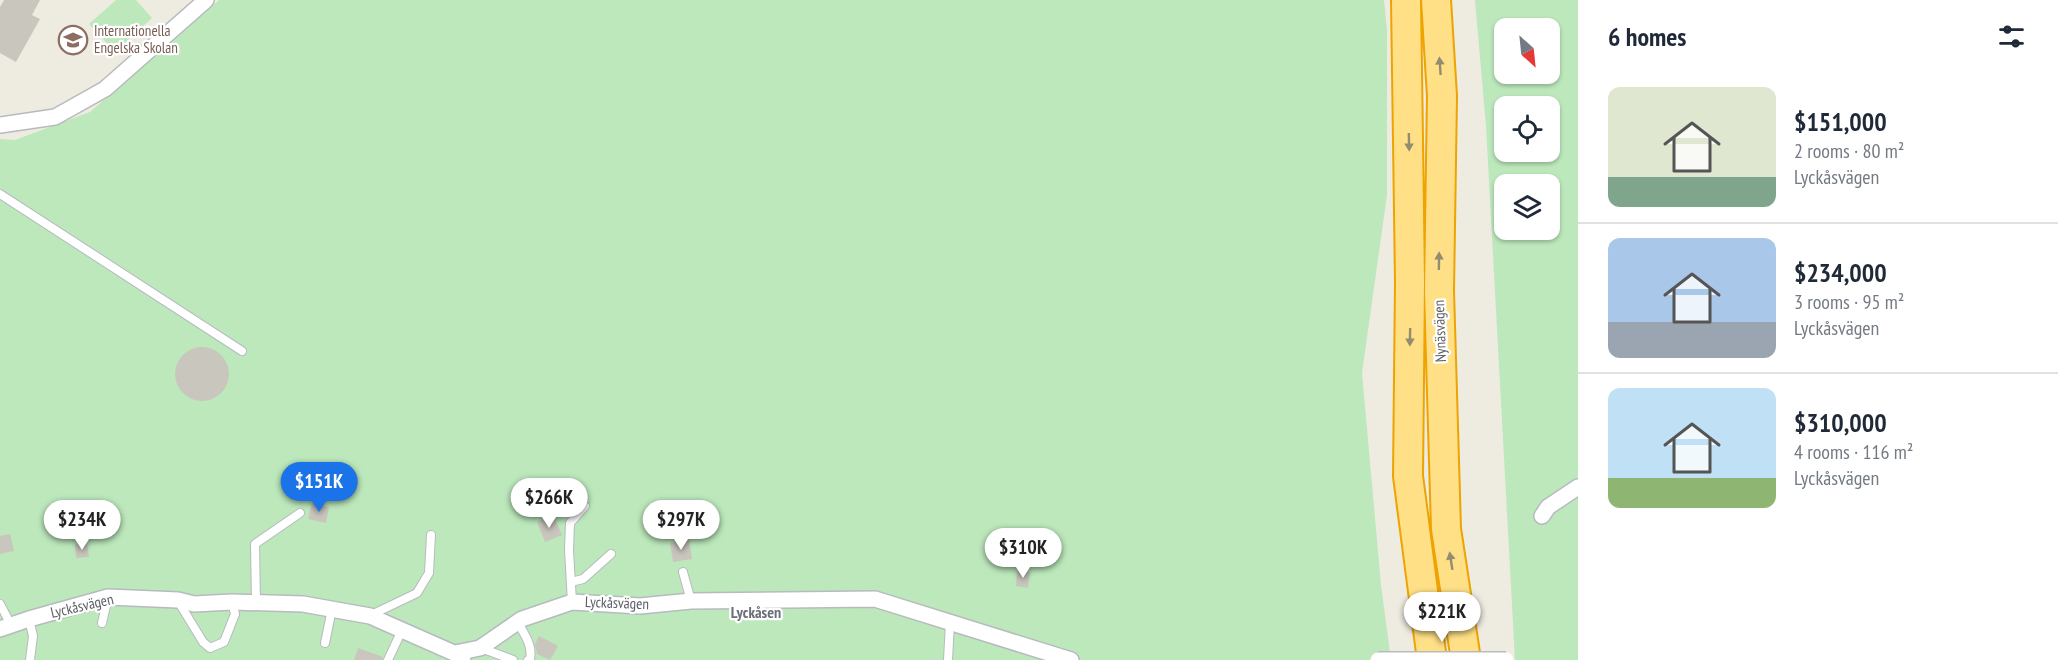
<!DOCTYPE html>
<html lang="en">
<head>
<meta charset="utf-8">
<style>
  body { margin:0; font-family:"PT Sans Narrow",sans-serif; background:#f2f2f3; color:#1f2937; height:100vh; display:flex; flex-direction:column; font-size:22px; white-space:nowrap }
  * { box-sizing:border-box; margin:0 }
  p { font-size:20px; color:#747a83 }
  .icon { flex:none; width:33px; height:33px; fill:none; stroke:currentColor; stroke-width:2; stroke-linecap:round; stroke-linejoin:round }
  .map { position:relative; flex:1; overflow:hidden }
  .side { display:flex; flex-direction:column; background:#fff; width:480px }
  .side>* { flex:none }
  .needle { width:39px; rotate:153deg }
  .fabs { position:absolute; left:1494px; top:18px; display:grid; gap:12px }
  .fabs a { display:grid; place-items:center; width:66px; height:66px; border-radius:12px; background:#fff; box-shadow:0 2px 4px #0004; font-size:30px }
  .price { position:absolute; translate:-50% -51px; padding:0 14px; border-radius:21px; background:#fff; color:#222; font-size:20px; line-height:39px; filter:drop-shadow(0 2px 3px #0008) }
  .price::after { content:''; position:absolute; left:50%; top:36px; width:18px; height:14px; margin-left:-9px; background:inherit; clip-path:polygon(0 0,100% 0,50% 100%) }
  .price.current { background:#1a73e8; color:#fff }
  ul { padding:0; list-style:none }
  li { display:flex; align-items:center; gap:18px; height:150px; padding:0 30px }
  li+li { border-top:2px solid #e0e1e3 }
  li span { display:grid; place-items:center; flex:none; width:168px; height:120px; border-radius:12px; color:#555 }
  li>.icon { margin-inline-start:auto }
  span .icon { width:72px; height:72px; fill:#fffc; stroke-width:1 }
  li b { font-size:26px }
  h2 { display:flex; justify-content:space-between; align-items:center; height:72px; padding:0 30px; font-size:26px }
  main { display:flex; flex:1; min-height:0 }
  .map>svg:first-child { display:block }
</style>
</head>
<body>
<main>
<div class="map">
<svg width="1578" height="660" viewBox="0 0 1578 660">
  <rect width="100%" height="100%" fill="#eeebe1"/>
  <path fill="#bce8bc" fill-rule="evenodd" d="M 116,0 L 136,0 L 152,18 L 115,52 L 89,24 Z
    M 219,0 L 1384,0 L 1387,30 L 1387,195 L 1362,373 L 1381,585 L 1391,660 L 0,660 L 0,139 L 15,140 L 90,112 Z
    M 1475,0 L 1578,0 L 1578,660 L 1515,660 L 1486,126 ZM 1504,28 L 1550,28 L 1550,74 L 1504,74 ZM 1504,106 L 1550,106 L 1550,152 L 1504,152 ZM 1504,184 L 1550,184 L 1550,230 L 1504,230 Z"/>
  <path fill="#c9c6be" d="M 4,0 L 40,0 L 32,15 L 40,19 L 16,62 L 0,53 L 0,7 Z
    M175 374a27 27 0 1 1 54 0a27 27 0 1 1-54 0Z
    M 312,503 L 329,507 L 326,523 L 308,519 Z
    M 553,515 L 562,535 L 545,542 L 537,522 Z
    M 10,534 L 14,551 L 0,554 L 0,536 Z
    M 689,540 L 692,559 L 673,562 L 670,543 Z
    M 87,543 L 89,557 L 76,558 L 75,544 Z
    M 1017,571 L 1030,572 L 1028,588 L 1016,586 Z
    M 539,636 L 558,646 L 550,660 L 537,654 L 535,644 Z
    M 358,648 L 383,657 L 382,660 L 354,660 Z"/>
  <g fill="none" stroke-linecap="round" stroke-linejoin="round">
    <g stroke="#b7babf" stroke-width="10">
      <path id="service" d="M 0,194 L 242,351
        M 683,572 L 691,601
        M 571,582 L 583,579 L 611,554
        M 178,601 L 203,642 L 210,648 L 224,642 L 235,614 L 232,602
        M 572,602 L 569,550 L 570,523 L 585,506
        M 256,603 L 255,544 L 300,513
        M 0,604 L 11,625
        M 371,615 L 417,593 L 429,573 L 431,535
        M 29,619 L 33,636 L 30,660
        M 517,621 C 524,634 533,645 530,659 L 528,660
        M 102,623 L 108,597
        M 325,643 L 332,609
        M 481,648 L 513,660
        M 388,660 L 402,630
        M 948,660 L 950,622"/>
    </g>
    <g stroke="#b7babf" stroke-width="18">
      <path id="minor" d="M 0,125 L 55,117 L 105,89 L 206,0
        M 1542,516 L 1548,507 L 1578,487
        M 0,629 L 29,619 L 108,597 L 178,600 L 194,604 L 232,602 L 303,604 L 370,616 L 463,657
        M 455,653 L 480,648 L 522,619 L 572,602 L 640,606 L 691,601 L 875,599 L 1071,660"/>
    </g>
    <g stroke="#efa300" stroke-width="32">
      <path id="motorway" d="M 1406,0 L 1410,282 L 1408,476 L 1432,660
        M 1436,0 L 1442,96 L 1439,291 L 1446,529 L 1466,660"/>
    </g>
    <use href="#service" stroke="#fff" stroke-width="8"/>
    <use href="#minor" stroke="#fff" stroke-width="15"/>
    <use href="#motorway" stroke="#ffe087" stroke-width="28"/>
    <g stroke="#b7babf" stroke-width="18" stroke-linecap="butt">
      <path id="minor-bridge" d="M 1378,660 L 1506,660"/>
    </g>
    <use href="#minor-bridge" stroke="#fff" stroke-width="15"/>
  </g>
  <defs><path id="oneway-solid" d="M-6-.8H1V-3.2L6.5 0L1 3.2V.8H-6Z" transform="scale(1.5)"/></defs>
  <g fill="#948c70">
    <use href="#oneway-solid" transform="translate(1440 66) rotate(-94)"/>
    <use href="#oneway-solid" transform="translate(1409 142) rotate(89)"/>
    <use href="#oneway-solid" transform="translate(1439 261) rotate(-89)"/>
    <use href="#oneway-solid" transform="translate(1410 337) rotate(91)"/>
    <use href="#oneway-solid" transform="translate(1451 561) rotate(-99)"/>
  </g>
  <defs>
    <g id="school-ring" transform="scale(1.5)"><circle r="9.5" fill="#fff" stroke="#8d6e63" stroke-width="1.5"/><path d="M0-5L7-2L0 1L-7-2ZM-4 1L0 2.5L4 1V4Q0 6-4 4Z" fill="#8d6e63"/></g>
  </defs>
  <g fill-rule="evenodd">
    <use href="#school-ring" x="73" y="40"/>
  </g>
  <g text-anchor="middle" stroke-width="4.5" stroke-linejoin="round" paint-order="stroke">
    <g font-size="15" fill="#785e54" stroke="#fff" text-anchor="start">
      <text x="94" y="36">Internationella<tspan x="94" dy="17">Engelska Skolan</tspan></text>
    </g>
    <g font-size="15" fill="#5a5e64" stroke="#fff">
      <text transform="translate(1440 331) rotate(-92)" y="5">Nynäsvägen</text>
      <text transform="translate(617 603) rotate(2)" y="5">Lyckåsvägen</text>
      <text transform="translate(82 606) rotate(-13)" y="5">Lyckåsvägen</text>
    </g>
    <g font-size="16" font-weight="bold" fill="#6b7076" stroke="#fff">
      <text x="756" y="618">Lyckåsen</text>
    </g>
  </g>
</svg>
<div class="fabs">
<a><svg class="needle" viewBox="-14 -14 28 28"><path d="M0-13l5 13h-10z" fill="#e53935"/><path d="M0 13l5-13h-10z" fill="#747a83"/></svg></a>
<a><svg class="icon" aria-label="locate" viewBox="0 0 24 24"><circle cx="12" cy="12" r="6"/><path d="M12 2v4M12 18v4M2 12h4M18 12h4"/></svg></a>
<a><svg class="icon" aria-label="layers" viewBox="0 0 24 24"><path d="M12 4l9 5-9 5-9-5zM3 14l9 5 9-5"/></svg></a>
</div>
<b class="price current" style="left:319px;top:513px">$151K</b>
<b class="price" style="left:549px;top:529px">$266K</b>
<b class="price" style="left:82px;top:551px">$234K</b>
<b class="price" style="left:681px;top:551px">$297K</b>
<b class="price" style="left:1023px;top:579px">$310K</b>
<b class="price" style="left:1442px;top:643px">$221K</b>
</div>
<section class="side">
<h2>6 homes<svg class="icon" aria-label="filters" viewBox="0 0 24 24"><path d="M4 7h16M4 17h16"/><circle cx="9" cy="7" r="2"/><circle cx="15" cy="17" r="2"/></svg></h2>
<ul>
<li><span style="background:linear-gradient(#dfe7d0 75%,#7fa58c 0)"><svg class="icon" aria-label="home" viewBox="0 0 24 24"><path d="M3 11l9-7 9 7M6 9v11h12V9"/></svg></span><div><b>$151,000</b><p>2 rooms · 80 m²</p><p>Lyckåsvägen</p></div></li>
<li><span style="background:linear-gradient(#a9c7e8 70%,#9aa5b1 0)"><svg class="icon" aria-label="home" viewBox="0 0 24 24"><path d="M3 11l9-7 9 7M6 9v11h12V9"/></svg></span><div><b>$234,000</b><p>3 rooms · 95 m²</p><p>Lyckåsvägen</p></div></li>
<li><span style="background:linear-gradient(#bfe0f5 75%,#8fb573 0)"><svg class="icon" aria-label="home" viewBox="0 0 24 24"><path d="M3 11l9-7 9 7M6 9v11h12V9"/></svg></span><div><b>$310,000</b><p>4 rooms · 116 m²</p><p>Lyckåsvägen</p></div></li>
</ul>
</section>
</main>
</body>
</html>
